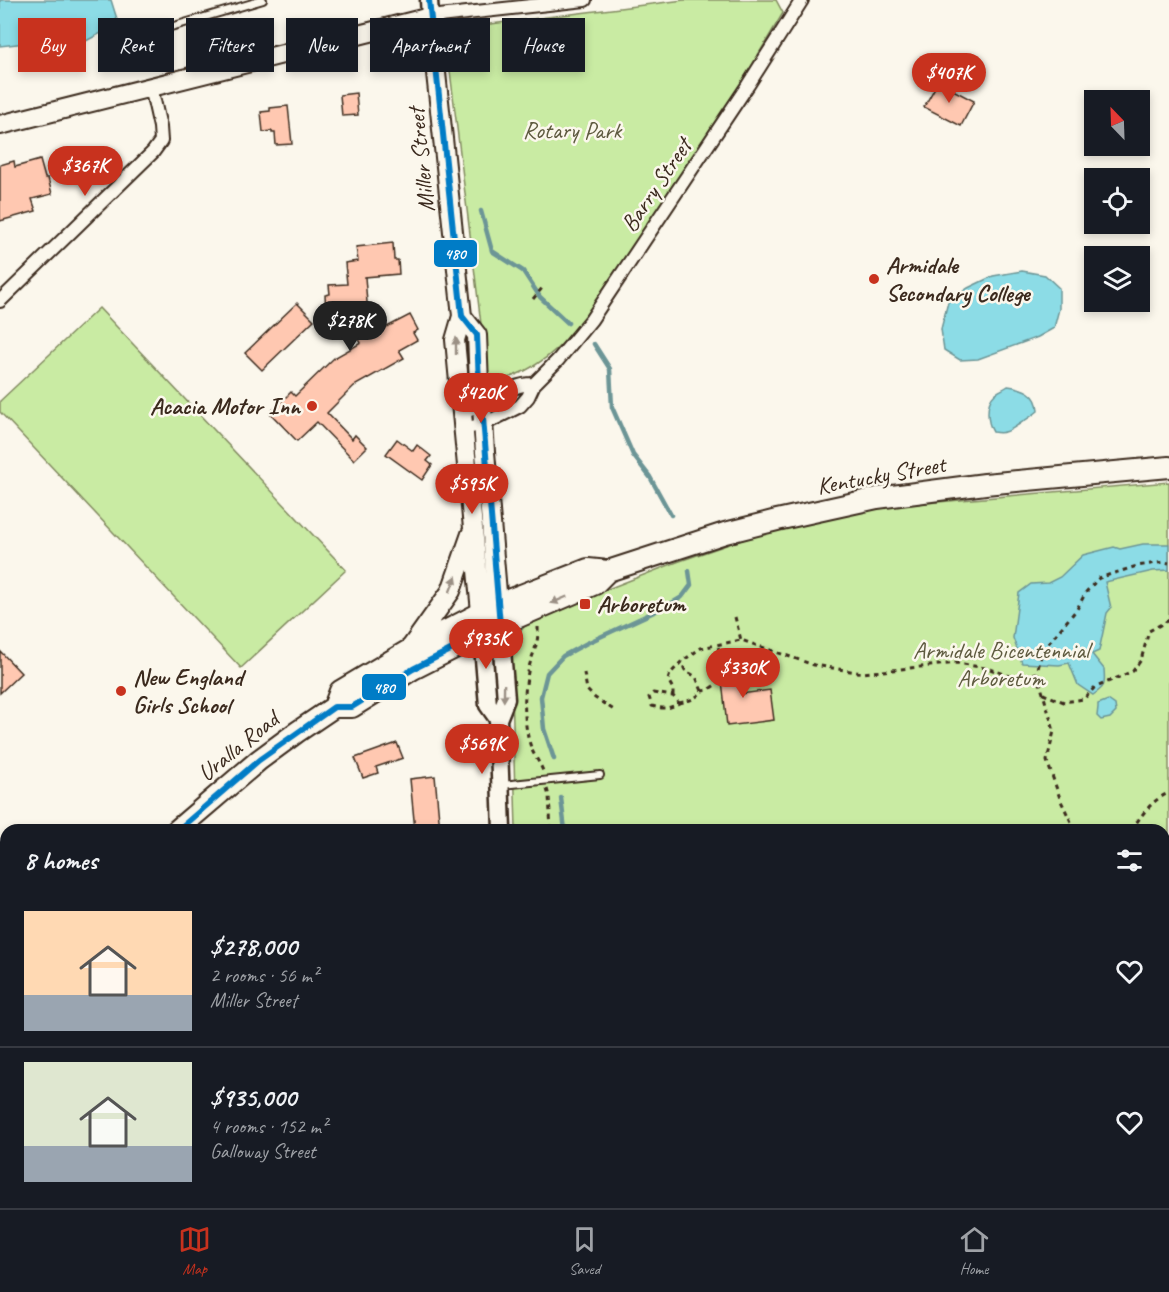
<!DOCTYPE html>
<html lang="en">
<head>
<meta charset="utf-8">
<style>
  body { margin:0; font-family:Caveat,sans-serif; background:#20242c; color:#f1f3f6; height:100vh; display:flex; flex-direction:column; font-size:22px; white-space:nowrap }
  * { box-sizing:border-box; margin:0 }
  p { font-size:20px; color:#9ea1a6 }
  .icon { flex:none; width:33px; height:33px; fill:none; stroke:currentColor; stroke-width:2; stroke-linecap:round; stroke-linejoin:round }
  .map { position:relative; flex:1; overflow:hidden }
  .side { position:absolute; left:0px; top:824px; width:1170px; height:386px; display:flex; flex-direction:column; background:#171b24; border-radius:18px 18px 0 0; box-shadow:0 3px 9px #0003 }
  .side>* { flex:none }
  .banner { position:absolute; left:18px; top:18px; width:600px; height:54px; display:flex; gap:12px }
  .needle { width:39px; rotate:337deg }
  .buttons { position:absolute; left:1084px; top:90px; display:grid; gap:12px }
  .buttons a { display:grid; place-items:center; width:66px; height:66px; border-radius:0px; background:#171b24; box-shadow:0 3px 9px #0003; font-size:30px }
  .price { position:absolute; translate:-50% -51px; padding:0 14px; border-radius:21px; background:#c8321e; color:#fff; font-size:20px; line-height:39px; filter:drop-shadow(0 2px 3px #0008) }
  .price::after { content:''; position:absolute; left:50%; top:36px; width:18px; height:14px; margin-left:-9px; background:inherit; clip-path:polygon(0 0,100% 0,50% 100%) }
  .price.selected { background:#222; color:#fff }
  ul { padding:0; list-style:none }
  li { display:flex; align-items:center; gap:18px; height:150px; padding:0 24px }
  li+li { border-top:2px solid #363941 }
  li span { display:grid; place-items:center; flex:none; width:168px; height:120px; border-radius:0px; color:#555 }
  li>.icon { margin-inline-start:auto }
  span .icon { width:72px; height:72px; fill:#fffc; stroke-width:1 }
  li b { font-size:26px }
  h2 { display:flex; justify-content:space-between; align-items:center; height:72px; padding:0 24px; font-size:26px }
  .tag { padding:0 21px; border-radius:0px; background:#171b24; box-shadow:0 3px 9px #0003; font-size:21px; line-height:54px }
  .tag.selected { background:#c8321e; color:#fff }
  .menu { display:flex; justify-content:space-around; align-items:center; height:84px; border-top:2px solid #363941; background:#171b24; font-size:16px; color:#9ea1a6 }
  .menu a { display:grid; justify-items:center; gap:3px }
  .menu .selected { color:#c8321e }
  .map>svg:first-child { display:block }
</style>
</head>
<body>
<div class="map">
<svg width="1169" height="1208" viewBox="0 0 1169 1208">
  <rect width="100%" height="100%" fill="#fbf7ec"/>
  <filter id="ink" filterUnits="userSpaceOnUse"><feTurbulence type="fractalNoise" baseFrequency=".0167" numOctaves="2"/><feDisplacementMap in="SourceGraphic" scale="12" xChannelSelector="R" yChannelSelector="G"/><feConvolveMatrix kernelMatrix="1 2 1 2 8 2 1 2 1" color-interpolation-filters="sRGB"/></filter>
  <g filter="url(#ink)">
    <path fill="#c9eba3" stroke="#828a60" stroke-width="1.5" d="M 684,0 L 776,0 L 783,13 L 743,80 L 587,314 C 565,345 538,371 500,380 L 487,373 L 446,38 L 466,27 Z
      M 99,308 L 346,570 L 241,668 L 0,412 L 0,401 Z
      M 1169,482 L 1169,985 L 1164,986 L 1164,830 L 516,829 L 511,653 L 516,637 L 527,623 L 559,608 L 677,562 L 735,542 L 789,526 L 840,515 L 891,506 Z"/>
    <path fill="#8cdce6" stroke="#6c9596" stroke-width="1.5" d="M 0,0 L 111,0 L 117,19 L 107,30 L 86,41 L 26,43 L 0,46 Z
      M 1022,271 L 1045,275 L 1059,288 L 1059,309 L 1054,328 L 1038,337 L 978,359 L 960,360 L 944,350 L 941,329 L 948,302 L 968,288 L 993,276 Z
      M 1008,386 C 1023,388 1038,393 1038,411 C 1032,416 1027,419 1021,423 C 1011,429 1006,435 993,432 C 987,422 985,403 995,394 C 998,391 1004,389 1008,386 Z
      M 1143,544 L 1169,544 L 1169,570 L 1153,571 L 1105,582 L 1111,608 L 1107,613 L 1099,651 L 1092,654 L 1104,669 C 1105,685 1106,686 1093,695 L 1078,685 L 1069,663 L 1059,665 L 1022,663 L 1013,638 L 1019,593 L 1031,584 L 1048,583 L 1060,577 L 1083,555 L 1114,547 L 1120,549 Z
      M 1108,700 L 1115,705 L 1116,712 L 1110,718 L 1101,720 L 1097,716 L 1098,707 L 1098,704 Z"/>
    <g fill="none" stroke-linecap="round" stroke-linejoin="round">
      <path stroke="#6c9596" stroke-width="4.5" d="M 481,211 L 492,251 L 523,271 L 540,297 L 568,323
        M 594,344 L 610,369 L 612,407 L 633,455 L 650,477 L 671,515
        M 554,759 L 544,729 L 541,697 L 547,673 L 563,656 L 587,643 L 667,606 L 682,597 L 691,585 L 689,571
        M 561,798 L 565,830"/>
    </g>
    <path fill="#ffc8b1" stroke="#3b2a1e" stroke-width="1.5" d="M 938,82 L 974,101 L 961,126 L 924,107 Z
      M 356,93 L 358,115 L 342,116 L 340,95 Z
      M 288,106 L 292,144 L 276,145 L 275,133 L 272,133 L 272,131 L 263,132 L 261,112 L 270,111 L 270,108 Z
      M 40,160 L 45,178 L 48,178 L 52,194 L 32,199 L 36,211 L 0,221 L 0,165 L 14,161 L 15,167 Z
      M 393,243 L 394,260 L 398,260 L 399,274 L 365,277 L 368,315 L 375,311 L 385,328 L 410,315 L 418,330 L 413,333 L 417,340 L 399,350 L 404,358 L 354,386 L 327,413 L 352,439 L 355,435 L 367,447 L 354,460 L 317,422 L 297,441 L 270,413 L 291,392 L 295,396 L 334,358 L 361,343 L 342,309 L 326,310 L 325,295 L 330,294 L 329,285 L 347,284 L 345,263 L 358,261 L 356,247 Z
      M 297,303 L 314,320 L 262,370 L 245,353 Z
      M 397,439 L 413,451 L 417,445 L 431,456 L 427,461 L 432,465 L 422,480 L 386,454 Z
      M 0,651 L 21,673 L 0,693 Z
      M 736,659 L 741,694 L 770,690 L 774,720 L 727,726 L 720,662 Z
      M 397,743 L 403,758 L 376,767 L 378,773 L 363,778 L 355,758 Z
      M 435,776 L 440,830 L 415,830 L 410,779 Z"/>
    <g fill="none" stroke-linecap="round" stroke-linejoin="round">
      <g stroke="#3b2a1e" stroke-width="10">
        <path id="service" d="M 199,19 L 204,72
          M 157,31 L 263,0
          M 502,785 L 600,775"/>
      </g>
      <g stroke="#3b2a1e" stroke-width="16">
        <path id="minor" d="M 430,17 L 585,0
          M 0,301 L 153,152 L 161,141 L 160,127 L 151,87
          M 462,413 C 469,410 477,408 485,404 C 500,396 515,383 534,384
          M 463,429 L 484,424 L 520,406 L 528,397 L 534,384 L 558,360 L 591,320 L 748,85 L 802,0
          M 1,1208 L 6,1203
          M 325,1208 L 330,1203
          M 684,1208 L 684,1203"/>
      </g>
      <g stroke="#3b2a1e" stroke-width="21">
        <path id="tertiary" d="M 429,0 L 430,17
          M 499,613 L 506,699 L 498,719 L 502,830
          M 481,624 L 488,705 L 498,719
          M 1164,1011 L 1169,1010
          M 1081,1203 L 1081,1208"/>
      </g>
      <g stroke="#3b2a1e" stroke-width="22">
        <path id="secondary" d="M 0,125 L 430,17 L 462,316 L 455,340 L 481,612
          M 462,316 L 477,335 L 479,384 L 482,406 L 485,452 L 498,604
          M 409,650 L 451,591 L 471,534"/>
      </g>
      <g stroke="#3b2a1e" stroke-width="24">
        <path id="primary" d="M 334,707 L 340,691 L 409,650 L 498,604 L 588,569 L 608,571 L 725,533 L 777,520 L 877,498 L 985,484 L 1169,467
          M 177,830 L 259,760 L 297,732 L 334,707 L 352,707 L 413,669 L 482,634 L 500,625 L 595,584 L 608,571
          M 0,999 L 6,993"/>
      </g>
      <path stroke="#3b2a1e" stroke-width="3" stroke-dasharray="4.5 4.5" stroke-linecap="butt" d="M 533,299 L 543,287
        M 735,617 L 741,640
        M 538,627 C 539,646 531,655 528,672 C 523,697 523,726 532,750 C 535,757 540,763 543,771
        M 584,673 L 587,690 L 595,698 L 614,710
        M 702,691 L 708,690 L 725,678 L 718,646
        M 653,693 L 673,696 L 679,703 C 669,709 663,709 652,706 L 649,697 Z
        M 1043,694 L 1064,702 L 1084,699 L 1094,688 L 1133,671 L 1141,660 L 1149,631 L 1169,620
        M 673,696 L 673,689 L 668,680 L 670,674 L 681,662 L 701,648 L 741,640 L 814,665 L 863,673 L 958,663 L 990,669 L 1013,677 L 1037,673
        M 679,703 C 689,701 696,699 702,691 L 696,677 L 685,670 L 681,662
        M 547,789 L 549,796 L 551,830
        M 1075,830 L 1061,801 L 1047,761 L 1054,731 L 1037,673 L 1041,656 L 1047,645 L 1077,609 L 1086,592 L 1099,578 L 1137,566 L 1164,562 L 1169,563
        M 1132,830 C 1141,815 1153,799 1169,793
        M 1164,887 L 1169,879
        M 1164,958 L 1169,960
        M 1100,1203 L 1100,1208"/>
      <use href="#service" stroke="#fbf7ec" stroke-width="6"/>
      <use href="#minor" stroke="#fbf7ec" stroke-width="12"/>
      <use href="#tertiary" stroke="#fbf7ec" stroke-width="16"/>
      <use href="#secondary" stroke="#fbf7ec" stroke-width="18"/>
      <use href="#primary" stroke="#fbf7ec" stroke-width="20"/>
      <g stroke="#fbf7ec" stroke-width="10">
        <path id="bus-1" d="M 178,830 L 259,760 L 334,707 L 352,707 L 413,669 L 500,625 L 482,406 L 479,384 L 477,335 L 462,316 L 429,0"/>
      </g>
      <use href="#bus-1" stroke="#007cc6" stroke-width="6"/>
    </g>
    <defs><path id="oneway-solid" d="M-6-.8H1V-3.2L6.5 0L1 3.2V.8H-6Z" transform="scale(1.5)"/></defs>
    <g fill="#9b9085">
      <use href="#oneway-solid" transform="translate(456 346) rotate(-90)"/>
      <use href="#oneway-solid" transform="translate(453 584) rotate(-68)"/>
      <use href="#oneway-solid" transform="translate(559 600) rotate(157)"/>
      <use href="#oneway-solid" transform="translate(504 693) rotate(91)"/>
    </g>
  </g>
  <g fill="#c8321e" stroke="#fbf7ec" stroke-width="2">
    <circle cx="874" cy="279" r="6"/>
    <circle cx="312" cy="406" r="6"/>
    <rect x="579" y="598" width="12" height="12" rx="3"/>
    <circle cx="121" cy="691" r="6"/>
  </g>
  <g text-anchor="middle" stroke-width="5" stroke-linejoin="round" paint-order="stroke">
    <g font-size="24" fill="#5e5a3f" stroke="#fbf7ec">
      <text x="572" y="138">Rotary Park</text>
      <text x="1001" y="658">Armidale Bicentennial<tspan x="1001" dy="28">Arboretum</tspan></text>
    </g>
    <g font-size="24" fill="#3b2a1e" stroke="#fbf7ec">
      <text transform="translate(421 160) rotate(-96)" y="8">Miller Street</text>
      <text transform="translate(656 185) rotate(-56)" y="8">Barry Street</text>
      <text transform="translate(881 475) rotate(-10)" y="8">Kentucky Street</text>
      <text transform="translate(238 746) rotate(-39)" y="8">Uralla Road</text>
    </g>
    <g font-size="24" font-weight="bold" fill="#3b2a1e" stroke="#fbf7ec" text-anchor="start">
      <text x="886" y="273">Armidale<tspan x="886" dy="28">Secondary College</tspan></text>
      <text x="300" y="414" text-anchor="end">Acacia Motor Inn</text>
      <text x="597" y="612">Arboretum</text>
      <text x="133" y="685">New England<tspan x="133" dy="28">Girls School</tspan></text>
    </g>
  </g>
  <g stroke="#fbf7ec" stroke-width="2">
    <rect x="433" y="239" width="45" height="29" rx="6" fill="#007cc6"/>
    <rect x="361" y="673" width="46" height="28" rx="6" fill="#007cc6"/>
  </g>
  <g font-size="16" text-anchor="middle" font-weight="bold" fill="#fff">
    <text x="455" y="259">480</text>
    <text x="384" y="693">480</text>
  </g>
</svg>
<div class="buttons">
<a><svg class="needle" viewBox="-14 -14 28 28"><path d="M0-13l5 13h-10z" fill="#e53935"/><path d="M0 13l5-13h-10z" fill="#9ea1a6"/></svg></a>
<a><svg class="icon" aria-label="locate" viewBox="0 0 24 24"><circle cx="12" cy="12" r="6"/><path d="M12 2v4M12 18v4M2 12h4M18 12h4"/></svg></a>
<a><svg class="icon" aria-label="layers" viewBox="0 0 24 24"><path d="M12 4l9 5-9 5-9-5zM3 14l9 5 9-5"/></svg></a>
</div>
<b class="price" style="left:949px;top:104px">$407K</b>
<b class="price" style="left:85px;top:197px">$367K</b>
<b class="price selected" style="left:350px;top:352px">$278K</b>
<b class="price" style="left:481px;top:424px">$420K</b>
<b class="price" style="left:472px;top:515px">$595K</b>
<b class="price" style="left:486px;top:670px">$935K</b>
<b class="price" style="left:743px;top:699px">$330K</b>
<b class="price" style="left:482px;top:775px">$569K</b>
<div class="banner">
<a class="tag selected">Buy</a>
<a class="tag">Rent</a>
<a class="tag">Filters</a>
<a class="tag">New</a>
<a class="tag">Apartment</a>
<a class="tag">House</a>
</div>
<section class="side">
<h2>8 homes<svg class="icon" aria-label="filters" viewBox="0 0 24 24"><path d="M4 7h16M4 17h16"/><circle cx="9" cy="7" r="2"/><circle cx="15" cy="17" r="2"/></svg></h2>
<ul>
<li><span style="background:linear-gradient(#ffd9b3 70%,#9aa5b1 0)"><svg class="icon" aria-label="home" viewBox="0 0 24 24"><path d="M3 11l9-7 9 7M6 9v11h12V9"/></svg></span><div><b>$278,000</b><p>2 rooms · 56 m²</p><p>Miller Street</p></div><svg class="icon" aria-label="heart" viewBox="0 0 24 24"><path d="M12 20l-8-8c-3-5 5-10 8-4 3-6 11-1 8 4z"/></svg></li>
<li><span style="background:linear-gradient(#dfe7d0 70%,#9aa5b1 0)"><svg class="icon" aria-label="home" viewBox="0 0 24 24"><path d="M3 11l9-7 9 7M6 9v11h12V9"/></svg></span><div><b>$935,000</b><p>4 rooms · 152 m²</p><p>Galloway Street</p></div><svg class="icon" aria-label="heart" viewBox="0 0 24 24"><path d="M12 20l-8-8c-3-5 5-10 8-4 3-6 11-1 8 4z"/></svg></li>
</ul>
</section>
</div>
<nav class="menu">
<a class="selected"><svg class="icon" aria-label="map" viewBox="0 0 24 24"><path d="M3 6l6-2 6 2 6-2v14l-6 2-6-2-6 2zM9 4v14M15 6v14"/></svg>Map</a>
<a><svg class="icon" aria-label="saved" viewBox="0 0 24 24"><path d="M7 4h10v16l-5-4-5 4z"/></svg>Saved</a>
<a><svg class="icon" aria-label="home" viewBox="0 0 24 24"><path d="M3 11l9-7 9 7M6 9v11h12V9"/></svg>Home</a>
</nav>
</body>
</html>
